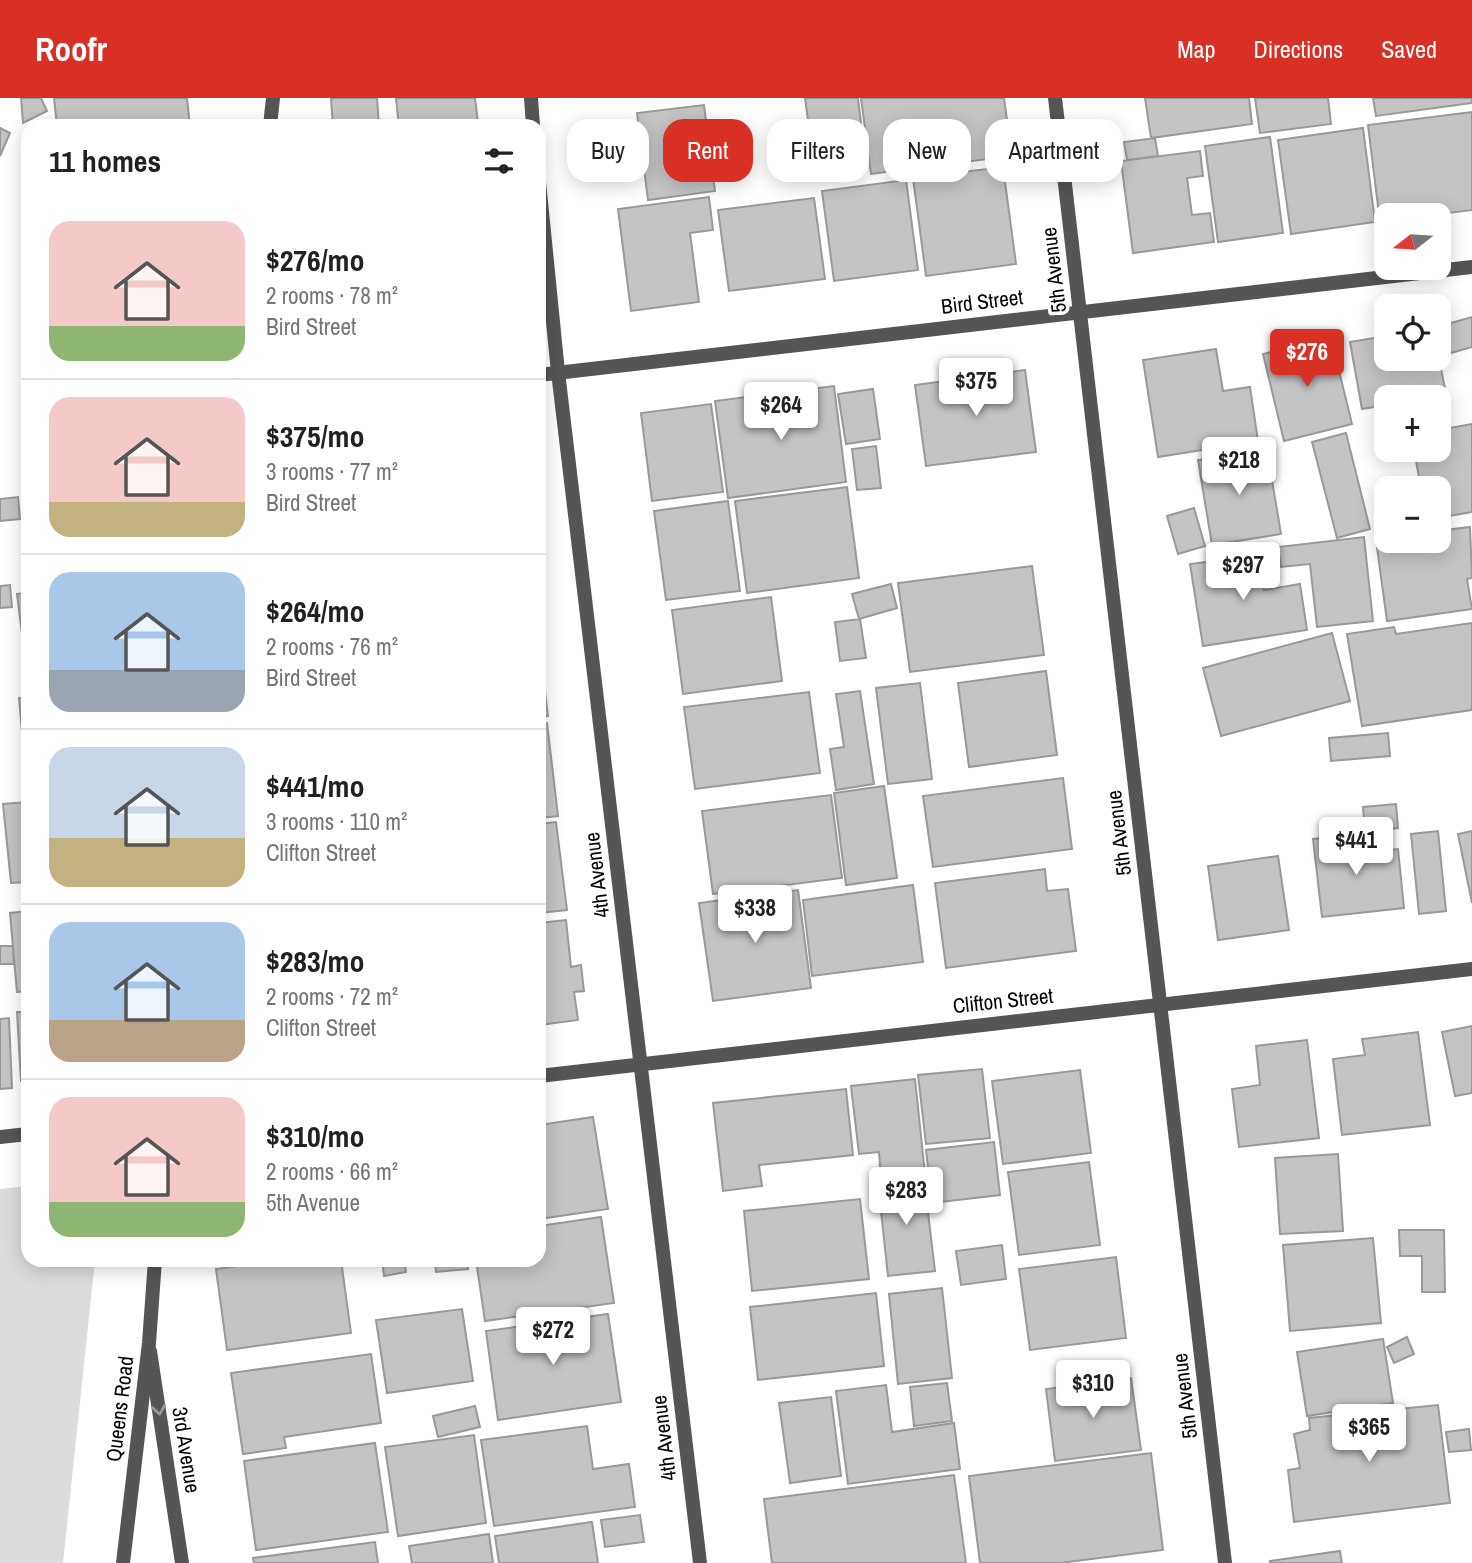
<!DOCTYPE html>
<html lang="en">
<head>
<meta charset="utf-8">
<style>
  body { margin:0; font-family:"Archivo Narrow",sans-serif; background:#f2f2f2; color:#202124; height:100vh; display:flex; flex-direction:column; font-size:26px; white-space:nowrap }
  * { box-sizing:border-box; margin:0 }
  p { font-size:23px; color:#757577 }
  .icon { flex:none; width:38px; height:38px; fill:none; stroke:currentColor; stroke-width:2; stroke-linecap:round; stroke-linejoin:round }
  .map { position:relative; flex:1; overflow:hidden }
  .side { position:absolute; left:21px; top:21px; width:525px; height:1148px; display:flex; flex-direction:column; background:#fff; border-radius:21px; box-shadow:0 4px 18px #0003 }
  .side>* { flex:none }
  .banner { position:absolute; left:567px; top:21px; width:665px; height:63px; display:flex; gap:14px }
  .needle { width:46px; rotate:253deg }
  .tools { position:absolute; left:1374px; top:105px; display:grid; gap:14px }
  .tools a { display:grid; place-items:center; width:77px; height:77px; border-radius:14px; background:#fff; box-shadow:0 4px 18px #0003; font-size:35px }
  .price { position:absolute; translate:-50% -60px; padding:0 16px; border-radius:7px; background:#fff; color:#222; font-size:23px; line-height:46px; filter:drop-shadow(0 2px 4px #0008) }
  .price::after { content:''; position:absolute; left:50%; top:42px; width:21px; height:16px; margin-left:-10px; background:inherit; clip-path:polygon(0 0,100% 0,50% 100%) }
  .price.current { background:#d93025; color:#fff }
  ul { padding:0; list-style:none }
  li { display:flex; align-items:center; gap:21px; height:175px; padding:0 28px }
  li+li { border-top:2px solid #e0e0e0 }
  li span { display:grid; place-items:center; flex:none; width:196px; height:140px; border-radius:21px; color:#555 }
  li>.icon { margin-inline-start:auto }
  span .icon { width:84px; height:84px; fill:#fffc; stroke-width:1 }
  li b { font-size:30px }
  h2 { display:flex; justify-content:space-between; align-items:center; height:84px; padding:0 28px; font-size:30px }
  .pill { padding:0 24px; border-radius:21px; background:#fff; box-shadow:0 4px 18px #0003; font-size:24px; line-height:63px }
  .pill.current { background:#d93025; color:#fff }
  header { display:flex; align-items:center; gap:42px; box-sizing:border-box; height:98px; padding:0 35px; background:#d93025; color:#fff }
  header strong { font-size:33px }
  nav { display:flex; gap:38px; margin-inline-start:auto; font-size:24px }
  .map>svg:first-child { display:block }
</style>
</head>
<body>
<header>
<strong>Roofr</strong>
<nav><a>Map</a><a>Directions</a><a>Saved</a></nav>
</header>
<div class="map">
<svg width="1472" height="1465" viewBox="0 0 1472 1465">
  <rect width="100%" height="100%" fill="#fff"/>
  <path fill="#dcdcdc" d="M 28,1088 L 28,1162 L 95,1162 L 63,1465 L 0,1465 L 0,1091 Z"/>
  <path fill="#c4c4c4" stroke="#999" stroke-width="2" d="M 21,0 L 41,0 L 47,13 L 23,25 Z
    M 54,0 L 187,0 L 190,28 L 57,28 Z
    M 331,0 L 377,0 L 379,28 L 333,28 Z
    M 396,0 L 475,0 L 478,25 L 455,28 L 399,28 Z
    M 805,0 L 858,0 L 865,59 L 814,66 Z
    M 861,0 L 1004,0 L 1012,58 L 871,76 Z
    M 1145,0 L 1249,0 L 1252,26 L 1151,40 Z
    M 1255,0 L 1328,0 L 1331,26 L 1260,35 Z
    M 1373,0 L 1472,0 L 1472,5 L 1376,18 Z
    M 704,7 L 715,93 L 648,102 L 637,15 Z
    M 1472,14 L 1472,112 L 1432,117 L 1386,117 L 1386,123 L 1380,124 L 1368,27 Z
    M 0,30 L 10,35 L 0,58 Z
    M 1363,30 L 1375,124 L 1291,136 L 1278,42 Z
    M 1270,39 L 1283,135 L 1218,144 L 1205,48 Z
    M 1155,40 L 1158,58 L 1127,62 L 1124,44 Z
    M 1200,53 L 1203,78 L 1187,80 L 1192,117 L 1210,115 L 1214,144 L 1133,155 L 1121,63 Z
    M 1003,69 L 1016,166 L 926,178 L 913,80 Z
    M 906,82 L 918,172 L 834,183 L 822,93 Z
    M 709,99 L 713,132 L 690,135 L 699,204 L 631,213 L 618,111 Z
    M 814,100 L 825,181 L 729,193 L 718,112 Z
    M 1472,219 L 1472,249 L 1451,255 L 1444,227 Z
    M 1386,238 L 1386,261 L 1438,261 L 1438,255 L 1446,296 L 1426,299 L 1386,299 L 1386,307 L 1362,311 L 1350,244 Z
    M 1331,240 L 1352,326 L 1284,343 L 1263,256 Z
    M 1216,251 L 1223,293 L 1250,289 L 1258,343 L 1158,359 L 1143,262 Z
    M 1025,272 L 1036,354 L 926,368 L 915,287 Z
    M 834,288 L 846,384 L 728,400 L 715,303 Z
    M 873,291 L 880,341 L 846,346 L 838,296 Z
    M 711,306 L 723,394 L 652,403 L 641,315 Z
    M 1472,326 L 1472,414 L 1438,420 L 1438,390 L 1421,390 L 1414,352 L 1438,352 L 1438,332 Z
    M 1346,335 L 1370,431 L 1337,440 L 1312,344 Z
    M 876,348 L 881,390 L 857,392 L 852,351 Z
    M 1267,352 L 1281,436 L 1212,447 L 1198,362 Z
    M 847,389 L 859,480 L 747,495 L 735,403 Z
    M 18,399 L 20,421 L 0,423 L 0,401 Z
    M 728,403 L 740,493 L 666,502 L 654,413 Z
    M 1194,410 L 1205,448 L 1178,456 L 1167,418 Z
    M 1470,429 L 1472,480 L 1467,481 L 1472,511 L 1387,523 L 1376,442 L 1438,443 L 1438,433 Z
    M 1364,439 L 1373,523 L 1317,529 L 1310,466 L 1281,469 L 1278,449 Z
    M 1259,457 L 1264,492 L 1300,486 L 1307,532 L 1203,548 L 1190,466 Z
    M 1032,468 L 1044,557 L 910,574 L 898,485 Z
    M 891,486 L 897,510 L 859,521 L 852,496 Z
    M 10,487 L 12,509 L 0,510 L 0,488 Z
    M 28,495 L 28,584 L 17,496 Z
    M 771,499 L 782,583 L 683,596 L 672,512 Z
    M 860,521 L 866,560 L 840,563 L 835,524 Z
    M 1472,525 L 1472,612 L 1362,628 L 1347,536 L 1394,529 L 1396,536 Z
    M 1332,535 L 1350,603 L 1221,638 L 1203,570 Z
    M 539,543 L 548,618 L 539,619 Z
    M 1046,573 L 1057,657 L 969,669 L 958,585 Z
    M 920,585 L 932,681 L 888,686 L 876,590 Z
    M 860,593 L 874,686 L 836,692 L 830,651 L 844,649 L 836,596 Z
    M 809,594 L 820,675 L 695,691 L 684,609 Z
    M 28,599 L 28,679 L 26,679 L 19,600 Z
    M 547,625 L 558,718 L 539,720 L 539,626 Z
    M 1388,635 L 1390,658 L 1331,663 L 1329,640 Z
    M 1063,680 L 1072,751 L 933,769 L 923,698 Z
    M 884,688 L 897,780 L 846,787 L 834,695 Z
    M 831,697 L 842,780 L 713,796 L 702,713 Z
    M 28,704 L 28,784 L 11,785 L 3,706 Z
    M 1396,706 L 1398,730 L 1365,734 L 1363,709 Z
    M 556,724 L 567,812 L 539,815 L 539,726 Z
    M 1438,733 L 1446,813 L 1419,816 L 1411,736 Z
    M 1472,733 L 1472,805 L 1458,736 Z
    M 1361,736 L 1363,755 L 1398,751 L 1404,810 L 1322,819 L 1313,741 Z
    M 1278,758 L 1289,832 L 1218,842 L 1208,768 Z
    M 1045,771 L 1047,793 L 1068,791 L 1076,853 L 946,870 L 935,785 Z
    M 913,787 L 923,864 L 812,878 L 803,802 Z
    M 798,792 L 811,890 L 713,903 L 699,805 Z
    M 28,813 L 28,893 L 17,894 L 10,815 Z
    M 566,822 L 571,869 L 581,867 L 584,893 L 574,894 L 578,922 L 539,927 L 539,825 Z
    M 0,848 L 13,848 L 14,866 L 0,866 Z
    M 17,914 L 28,914 L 28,982 L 21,983 Z
    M 9,920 L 12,990 L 0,991 L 0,921 Z
    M 1472,928 L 1472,995 L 1455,998 L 1442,934 Z
    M 1418,934 L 1430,1027 L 1342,1037 L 1333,961 L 1365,957 L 1362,941 Z
    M 1307,942 L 1319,1040 L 1239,1049 L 1232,991 L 1260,987 L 1256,948 Z
    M 982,971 L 990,1040 L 926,1046 L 918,977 Z
    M 1080,972 L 1091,1055 L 1003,1066 L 992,983 Z
    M 915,981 L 925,1076 L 881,1081 L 879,1054 L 859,1056 L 851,988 Z
    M 846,991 L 853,1057 L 759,1067 L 762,1088 L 723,1093 L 713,1005 Z
    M 593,1019 L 608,1111 L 539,1121 L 539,1027 Z
    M 994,1044 L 1000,1097 L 932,1105 L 926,1052 Z
    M 1338,1056 L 1343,1133 L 1280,1136 L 1275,1060 Z
    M 1089,1064 L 1100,1147 L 1019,1157 L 1008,1074 Z
    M 924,1081 L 935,1173 L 888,1178 L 878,1085 Z
    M 860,1101 L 869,1181 L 752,1193 L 744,1113 Z
    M 601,1119 L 614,1205 L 485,1223 L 476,1162 L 539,1162 L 539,1128 Z
    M 1399,1132 L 1444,1132 L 1445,1194 L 1422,1194 L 1422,1158 L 1400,1158 Z
    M 1373,1140 L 1381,1225 L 1290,1233 L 1283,1147 Z
    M 1002,1147 L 1006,1181 L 961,1187 L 956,1153 Z
    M 1116,1159 L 1126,1240 L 1030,1252 L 1019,1171 Z
    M 280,1162 L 341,1162 L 351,1235 L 227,1252 L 216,1171 Z
    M 382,1162 L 404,1162 L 406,1174 L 384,1178 Z
    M 435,1162 L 468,1162 L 468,1171 L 436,1174 Z
    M 942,1190 L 952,1280 L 898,1286 L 889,1196 Z
    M 876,1195 L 884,1268 L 758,1282 L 750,1209 Z
    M 462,1211 L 473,1283 L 387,1295 L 376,1222 Z
    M 608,1216 L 621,1304 L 498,1322 L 486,1233 Z
    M 1407,1239 L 1414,1256 L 1394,1265 L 1387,1249 Z
    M 1383,1241 L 1393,1305 L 1307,1318 L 1297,1254 Z
    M 371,1256 L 381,1325 L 284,1339 L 286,1350 L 243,1356 L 231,1275 Z
    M 1131,1280 L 1141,1352 L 1055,1363 L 1046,1291 Z
    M 947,1285 L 952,1323 L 914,1328 L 910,1289 Z
    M 886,1287 L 892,1334 L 954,1325 L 960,1371 L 848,1386 L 836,1293 Z
    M 831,1299 L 841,1378 L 790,1385 L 779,1305 Z
    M 1438,1307 L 1450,1405 L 1294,1424 L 1288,1372 L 1300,1370 L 1294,1336 L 1310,1332 L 1309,1320 Z
    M 475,1308 L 480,1329 L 438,1339 L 433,1318 Z
    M 587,1328 L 593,1371 L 629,1366 L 635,1409 L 494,1428 L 481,1342 Z
    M 1469,1331 L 1471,1352 L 1449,1354 L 1446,1334 Z
    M 474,1337 L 486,1425 L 398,1438 L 385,1349 Z
    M 375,1345 L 388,1434 L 256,1452 L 244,1363 Z
    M 1151,1355 L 1163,1452 L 1060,1465 L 980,1465 L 969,1378 Z
    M 954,1377 L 966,1465 L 772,1465 L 764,1401 Z
    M 640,1417 L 644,1444 L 605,1449 L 601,1422 Z
    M 592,1424 L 598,1465 L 499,1465 L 495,1438 Z
    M 489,1436 L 493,1465 L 412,1465 L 409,1448 Z
    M 375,1444 L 378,1465 L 254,1465 L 253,1460 Z
    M 1340,1453 L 1342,1465 L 1270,1465 L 1270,1463 Z"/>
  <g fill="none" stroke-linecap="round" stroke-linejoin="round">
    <path stroke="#555" stroke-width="14" d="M 531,0 L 533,28
      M 1055,0 L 1225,1465
      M 539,84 L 558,274 L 700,1465
      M 539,277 L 1472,169
      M 539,978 L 1472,871
      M 0,1039 L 28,1036
      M 150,1253 L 182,1465"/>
    <path stroke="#555" stroke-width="14" d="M 270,28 L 273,0
      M 123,1465 L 149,1245 L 155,1162"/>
  </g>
  <defs><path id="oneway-chevron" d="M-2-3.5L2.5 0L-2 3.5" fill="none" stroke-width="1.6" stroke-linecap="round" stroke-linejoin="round" transform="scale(1.75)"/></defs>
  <use stroke="#999" href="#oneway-chevron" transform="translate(159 1312) rotate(81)"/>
  <g text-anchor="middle" stroke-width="7" stroke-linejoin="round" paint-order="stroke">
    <g font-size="21" fill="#000" stroke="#fff">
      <text transform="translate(1054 172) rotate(-97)" y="7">5th Avenue</text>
      <text transform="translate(982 204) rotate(-7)" y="7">Bird Street</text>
      <text transform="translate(1119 735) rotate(-97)" y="7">5th Avenue</text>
      <text transform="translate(597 777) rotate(-97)" y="7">4th Avenue</text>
      <text transform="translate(1003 903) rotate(-6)" y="7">Clifton Street</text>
      <text transform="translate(1185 1298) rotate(-97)" y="7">5th Avenue</text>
      <text transform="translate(120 1311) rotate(-83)" y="7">Queens Road</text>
      <text transform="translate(664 1340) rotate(-97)" y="7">4th Avenue</text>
      <text transform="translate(186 1352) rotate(81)" y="7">3rd Avenue</text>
    </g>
  </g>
</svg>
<div class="tools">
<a><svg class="needle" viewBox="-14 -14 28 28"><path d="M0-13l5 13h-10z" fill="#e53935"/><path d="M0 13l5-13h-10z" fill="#757577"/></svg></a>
<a><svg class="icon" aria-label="locate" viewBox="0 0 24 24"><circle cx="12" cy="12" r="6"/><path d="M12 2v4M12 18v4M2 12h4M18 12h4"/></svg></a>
<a>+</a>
<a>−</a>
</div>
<b class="price current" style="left:1307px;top:291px">$276</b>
<b class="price" style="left:976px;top:320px">$375</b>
<b class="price" style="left:781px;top:344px">$264</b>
<b class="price" style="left:1239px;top:399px">$218</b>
<b class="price" style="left:1243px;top:504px">$297</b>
<b class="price" style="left:1356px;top:779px">$441</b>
<b class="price" style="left:755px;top:847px">$338</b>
<b class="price" style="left:906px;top:1129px">$283</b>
<b class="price" style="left:553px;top:1269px">$272</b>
<b class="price" style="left:1093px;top:1322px">$310</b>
<b class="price" style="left:1369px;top:1366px">$365</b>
<div class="banner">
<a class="pill">Buy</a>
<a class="pill current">Rent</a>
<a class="pill">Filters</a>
<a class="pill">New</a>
<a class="pill">Apartment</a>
</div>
<section class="side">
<h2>11 homes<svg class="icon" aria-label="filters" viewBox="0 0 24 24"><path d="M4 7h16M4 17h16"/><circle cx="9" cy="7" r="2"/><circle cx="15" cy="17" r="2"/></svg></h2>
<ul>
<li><span style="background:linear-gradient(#f6c9c9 75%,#8fb573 0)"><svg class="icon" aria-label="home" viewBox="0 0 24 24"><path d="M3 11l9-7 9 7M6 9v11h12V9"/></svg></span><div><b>$276/mo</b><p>2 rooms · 78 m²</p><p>Bird Street</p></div></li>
<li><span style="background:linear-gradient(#f6c9c9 75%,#c2b280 0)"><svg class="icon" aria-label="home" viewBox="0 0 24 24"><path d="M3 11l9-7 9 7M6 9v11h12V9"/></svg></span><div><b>$375/mo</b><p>3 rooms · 77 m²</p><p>Bird Street</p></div></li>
<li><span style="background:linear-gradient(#a9c7e8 70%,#9aa5b1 0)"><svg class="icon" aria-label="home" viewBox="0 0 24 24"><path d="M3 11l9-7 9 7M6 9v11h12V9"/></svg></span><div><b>$264/mo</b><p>2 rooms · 76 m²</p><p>Bird Street</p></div></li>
<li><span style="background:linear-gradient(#c9d6e8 65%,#c2b280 0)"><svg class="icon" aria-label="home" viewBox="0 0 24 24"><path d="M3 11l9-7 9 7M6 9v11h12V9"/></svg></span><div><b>$441/mo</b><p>3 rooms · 110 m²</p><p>Clifton Street</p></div></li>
<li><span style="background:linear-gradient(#a9c7e8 70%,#b9a48a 0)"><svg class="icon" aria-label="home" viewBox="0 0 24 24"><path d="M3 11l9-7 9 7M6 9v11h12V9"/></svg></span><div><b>$283/mo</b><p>2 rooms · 72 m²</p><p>Clifton Street</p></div></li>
<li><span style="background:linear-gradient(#f6c9c9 75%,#8fb573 0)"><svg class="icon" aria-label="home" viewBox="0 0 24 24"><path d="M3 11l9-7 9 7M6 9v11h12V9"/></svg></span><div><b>$310/mo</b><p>2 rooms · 66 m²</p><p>5th Avenue</p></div></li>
</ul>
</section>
</div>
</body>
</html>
